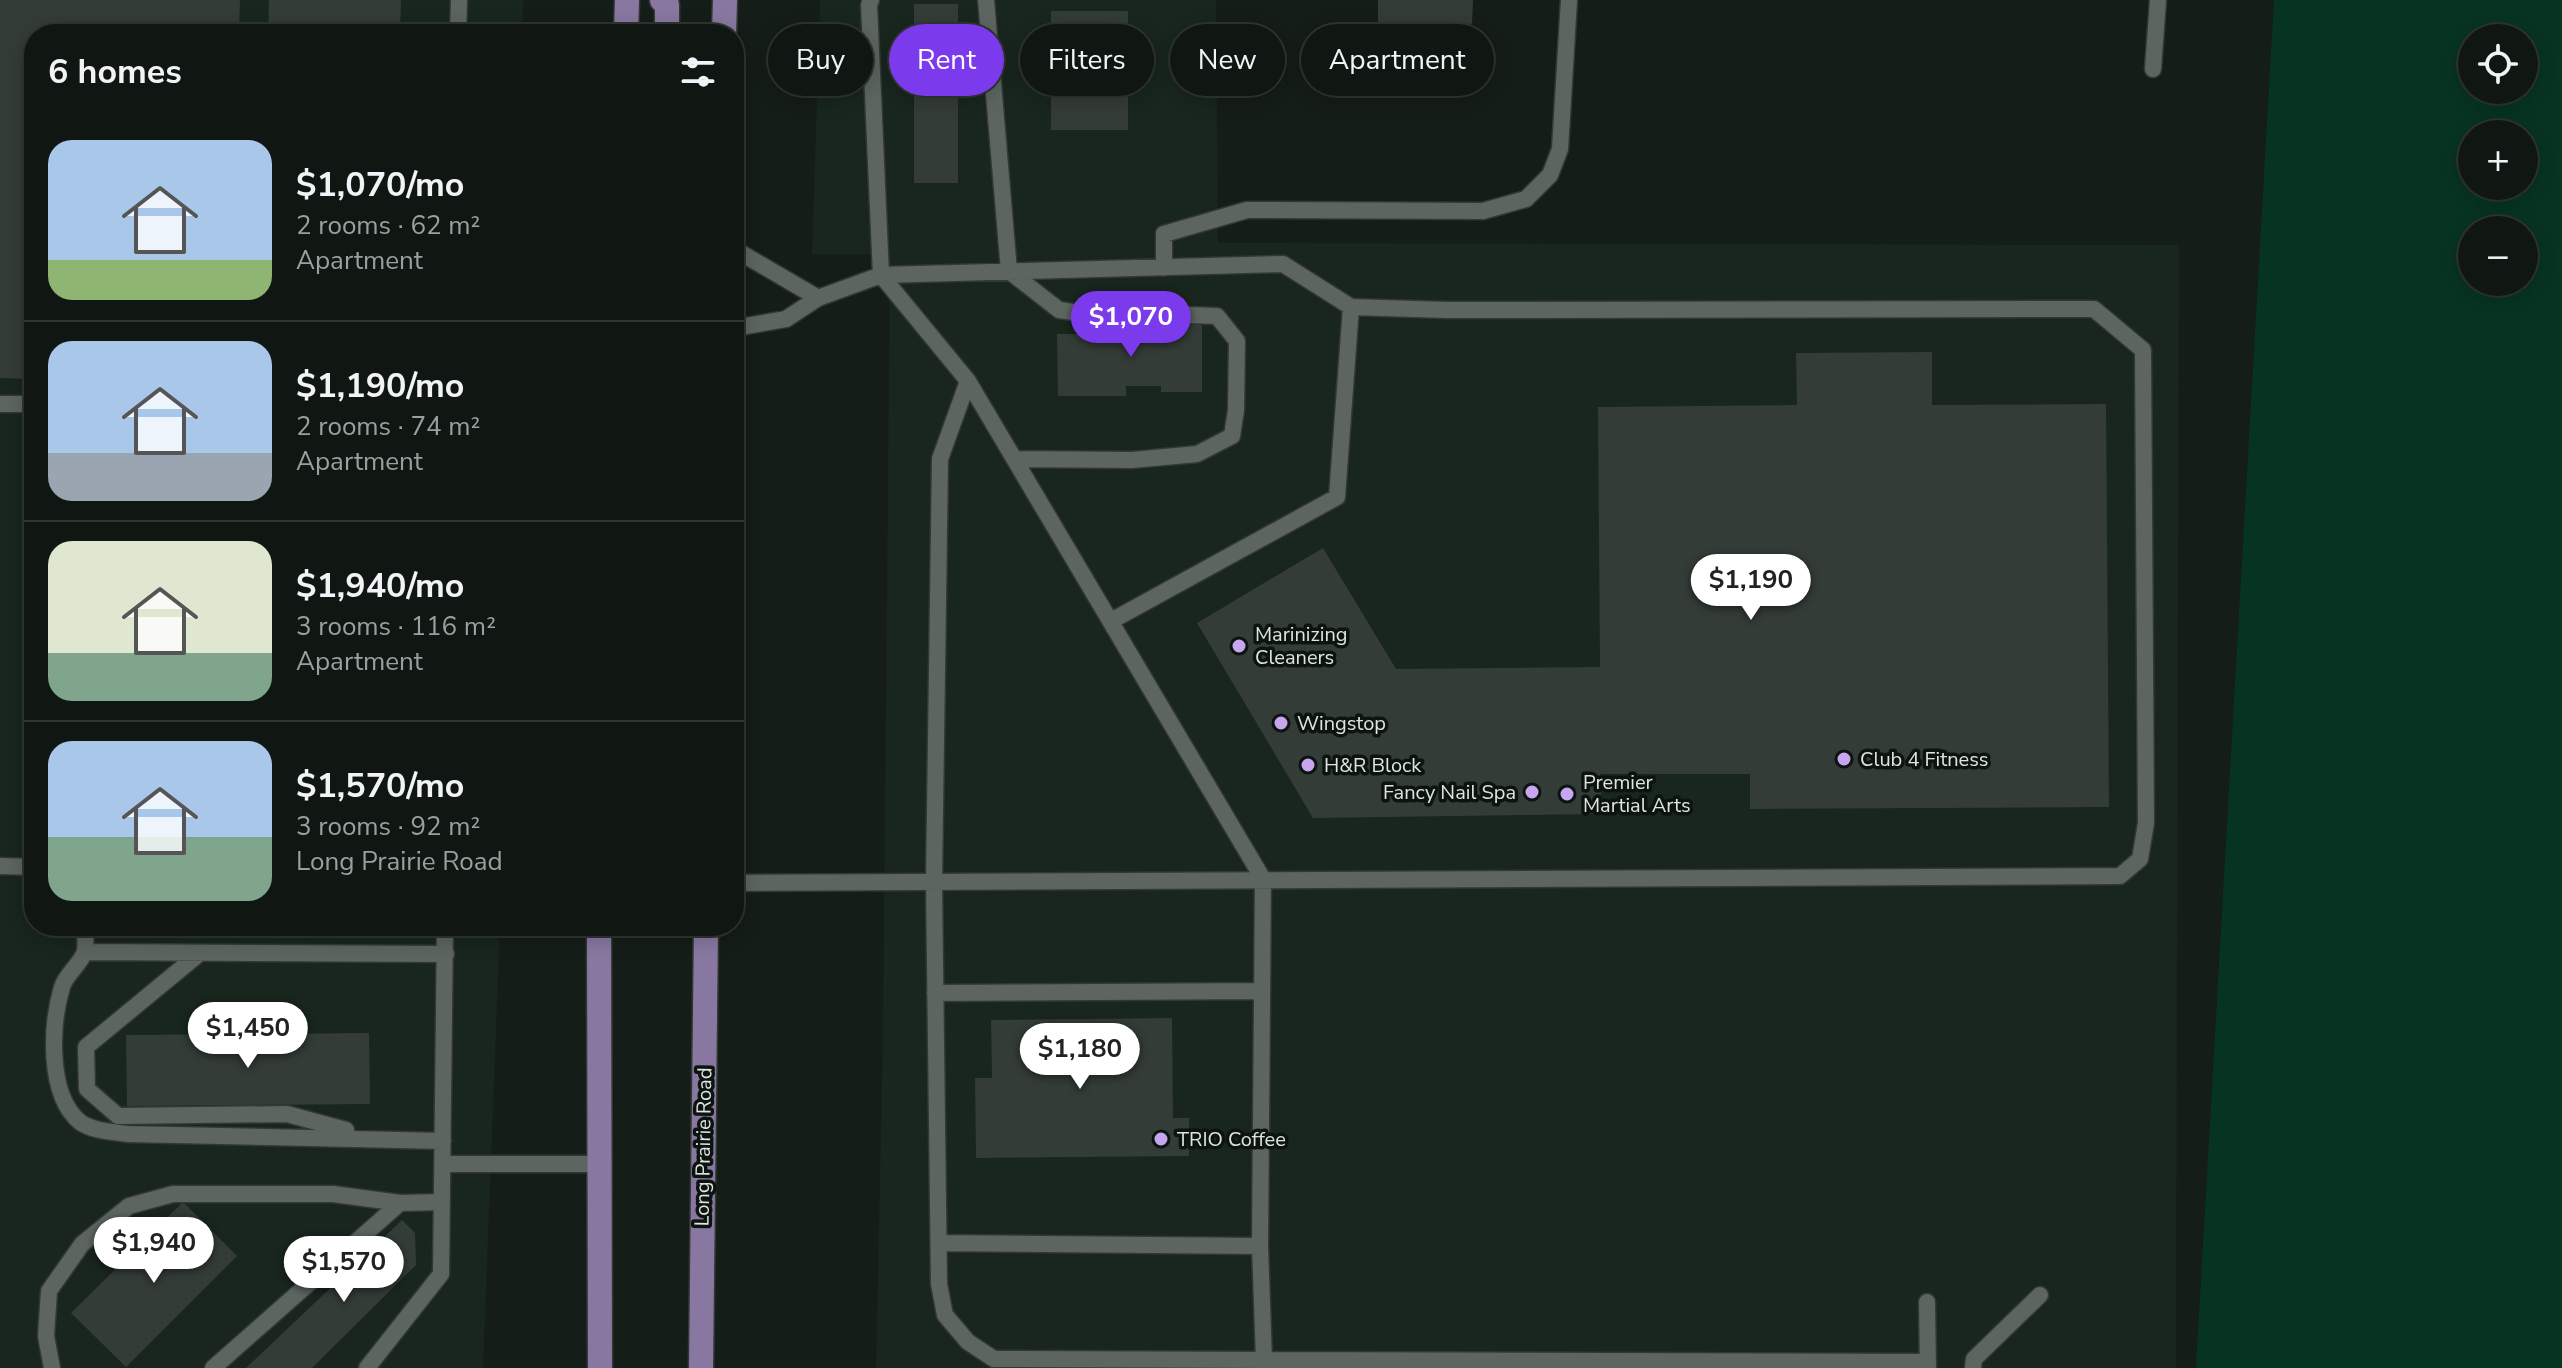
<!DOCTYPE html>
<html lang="en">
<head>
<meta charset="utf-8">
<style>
  body { margin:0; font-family:"Nunito Sans",sans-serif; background:#191f1b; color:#f1f3f6; height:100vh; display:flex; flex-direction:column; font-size:30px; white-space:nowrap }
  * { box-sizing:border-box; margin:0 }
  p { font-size:26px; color:#9c9f9f }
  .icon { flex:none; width:44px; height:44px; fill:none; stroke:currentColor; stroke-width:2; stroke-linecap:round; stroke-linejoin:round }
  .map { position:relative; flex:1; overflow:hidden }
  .panel { position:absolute; left:24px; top:24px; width:720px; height:912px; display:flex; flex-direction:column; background:#101612; border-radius:32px; box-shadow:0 4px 20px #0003,0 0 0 2px #303532 }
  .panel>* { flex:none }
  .top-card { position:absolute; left:768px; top:24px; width:760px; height:72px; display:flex; gap:16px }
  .fabs { position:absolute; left:2458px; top:24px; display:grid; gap:16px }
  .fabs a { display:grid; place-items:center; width:80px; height:80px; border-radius:50%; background:#101612; box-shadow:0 4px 20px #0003,0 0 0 2px #303532; font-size:40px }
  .price { position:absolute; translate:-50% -68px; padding:0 18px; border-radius:28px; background:#fff; color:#222; font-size:26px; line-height:52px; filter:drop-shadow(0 2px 4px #0008) }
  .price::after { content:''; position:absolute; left:50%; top:48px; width:24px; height:18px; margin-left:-12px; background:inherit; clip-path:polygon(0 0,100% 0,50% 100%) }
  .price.on { background:#7c3aed; color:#fff }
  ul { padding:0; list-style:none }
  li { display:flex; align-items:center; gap:24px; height:200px; padding:0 24px }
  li+li { border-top:2px solid #303532 }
  li span { display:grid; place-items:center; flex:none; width:224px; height:160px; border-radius:24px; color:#555 }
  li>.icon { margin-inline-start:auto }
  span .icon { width:96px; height:96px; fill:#fffc; stroke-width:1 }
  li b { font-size:34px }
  h2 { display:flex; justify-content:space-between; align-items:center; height:96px; padding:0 24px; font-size:34px }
  .pill { padding:0 28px; border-radius:36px; background:#101612; box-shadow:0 4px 20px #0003,0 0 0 2px #303532; font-size:28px; line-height:72px }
  .pill.on { background:#7c3aed; color:#fff }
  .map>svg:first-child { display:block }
</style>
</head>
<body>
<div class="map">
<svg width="2562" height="1368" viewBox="0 0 2562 1368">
  <rect width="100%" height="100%" fill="#151d18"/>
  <path fill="#18261e" d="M 0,0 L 523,0 L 522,34 L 34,34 L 34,926 L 500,926 L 483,1368 L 0,1368 Z
    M 820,0 L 1216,0 L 1218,243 L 2179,245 L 2176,1368 L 876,1368 L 883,1032 L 890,255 L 812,254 Z"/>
  <path fill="#073420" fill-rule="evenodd" d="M 2274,0 L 2562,0 L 2562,1368 L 2196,1368 ZM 2472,38 L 2524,38 L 2524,90 L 2472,90 ZM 2472,134 L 2524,134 L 2524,186 L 2472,186 ZM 2472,230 L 2524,230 L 2524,282 L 2472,282 Z"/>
  <path fill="#343c37" d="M 0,0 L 240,0 L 239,34 L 34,34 L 32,379 L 0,378 Z
    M 269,0 L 401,0 L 400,34 L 268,34 Z
    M 1378,0 L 1473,0 L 1472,24 L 1378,23 Z
    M 914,4 L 958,4 L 958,183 L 914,183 Z
    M 1051,11 L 1128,11 L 1128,130 L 1051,130 Z
    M 1097,323 L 1202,323 L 1202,392 L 1161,392 L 1161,386 L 1126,386 L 1126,396 L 1058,396 L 1057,334 L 1097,334 Z
    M 1932,352 L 1932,405 L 2106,404 L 2109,807 L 1750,809 L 1750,774 L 1600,774 L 1602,814 L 1313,818 L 1197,623 L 1323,548 L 1396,669 L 1600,667 L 1598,407 L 1797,405 L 1796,353 Z
    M 1172,1018 L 1173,1118 L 1189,1118 L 1189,1156 L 976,1158 L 975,1078 L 992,1078 L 991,1020 Z
    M 369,1033 L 370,1104 L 127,1106 L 126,1035 Z
    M 183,1202 L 237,1256 L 126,1367 L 71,1313 Z
    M 402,1220 L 415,1233 L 416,1265 L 312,1368 L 246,1368 Z"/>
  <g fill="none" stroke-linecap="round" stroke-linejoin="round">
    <g stroke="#333835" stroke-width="19">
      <path id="lane" d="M 871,0 L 869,5 L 881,275 L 968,381 L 1263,879 L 1260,1246 L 1264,1360
        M 986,0 L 1009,271 L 1059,310 L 1100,316 L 1157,314 L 1217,316 L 1237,341 L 1236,410 L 1232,436 L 1197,454 L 1132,460 L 1016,459
        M 458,34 L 459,0
        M 2153,69 L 2158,0
        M 734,249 L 818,298
        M 1164,268 L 1164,234 L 1247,210 L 1483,211 L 1526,199 L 1550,175 L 1560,149 L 1569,0
        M 734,328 L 786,319 L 818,298 L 881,275 L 1283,264 L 1351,307 L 1447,310 L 2094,309 L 2143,350 L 2146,823 L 2140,859 L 2120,876 L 734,883
        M 968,381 L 940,459 L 934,882 L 939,1284 L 945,1315 L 968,1342 L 994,1359 L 1928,1362
        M 0,404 L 34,404
        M 1111,621 L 1337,497 L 1351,307
        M 0,866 L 34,867
        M 85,926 C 85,933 86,944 85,951 C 81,964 66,974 62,987 C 51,1024 47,1095 80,1122 C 92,1131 113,1132 128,1134 L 443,1141
        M 85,952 L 446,954
        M 200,953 L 86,1047 L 87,1089 L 118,1116 L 287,1114 L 346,1130
        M 935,993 L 1262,991
        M 443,1164 L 600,1164
        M 939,1243 L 1260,1246
        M 1927,1302 L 1928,1368
        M 52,1368 L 46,1336 L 49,1291 L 82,1244 L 129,1206 L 173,1194 L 333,1194 L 400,1203
        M 213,1368 L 400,1203 L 442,1202
        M 367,1368 L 441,1274 L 445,926
        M 1973,1368 L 1974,1359 L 2040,1295"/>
    </g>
    <g stroke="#333835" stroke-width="27">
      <path id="primary" d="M 662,0 L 667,5 L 667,34
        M 626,34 L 627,0
        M 724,34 L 725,0
        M 599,926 L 600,1368
        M 701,1368 L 706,926"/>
    </g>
    <use href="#lane" stroke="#5c6560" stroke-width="16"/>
    <use href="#primary" stroke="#8878a1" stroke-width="24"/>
  </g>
  <g fill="#c7a6ef" stroke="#0c140f" stroke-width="3">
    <circle cx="1239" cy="646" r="8"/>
    <circle cx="1281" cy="723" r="8"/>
    <circle cx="1844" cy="759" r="8"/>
    <circle cx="1308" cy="765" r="8"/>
    <circle cx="1532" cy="792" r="8"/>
    <circle cx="1567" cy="794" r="8"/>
    <circle cx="1161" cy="1139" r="8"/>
  </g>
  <g text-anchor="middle" stroke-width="7" stroke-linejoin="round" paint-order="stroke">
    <g font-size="20" fill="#dfe4e1" stroke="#0c140f" text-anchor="start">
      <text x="1255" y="641">Marinizing<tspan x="1255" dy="23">Cleaners</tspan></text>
      <text x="1297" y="730">Wingstop</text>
      <text x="1860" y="766">Club 4 Fitness</text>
      <text x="1324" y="772">H&amp;R Block</text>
      <text x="1583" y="789">Premier<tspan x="1583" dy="23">Martial Arts</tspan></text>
      <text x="1516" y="799" text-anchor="end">Fancy Nail Spa</text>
      <text x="1177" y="1146">TRIO Coffee</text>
    </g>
    <g font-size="20" fill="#dfe4e1" stroke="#0c140f">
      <text transform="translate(703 1147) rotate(-89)" y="7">Long Prairie Road</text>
    </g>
  </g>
</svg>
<div class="fabs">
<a><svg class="icon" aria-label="locate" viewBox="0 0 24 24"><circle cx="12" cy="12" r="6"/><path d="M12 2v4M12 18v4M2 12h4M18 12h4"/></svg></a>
<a>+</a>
<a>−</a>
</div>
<b class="price on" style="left:1131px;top:359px">$1,070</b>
<b class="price" style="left:1751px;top:622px">$1,190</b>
<b class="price" style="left:248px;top:1070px">$1,450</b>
<b class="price" style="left:1080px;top:1091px">$1,180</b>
<b class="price" style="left:154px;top:1285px">$1,940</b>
<b class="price" style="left:344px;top:1304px">$1,570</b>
<div class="top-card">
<a class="pill">Buy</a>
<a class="pill on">Rent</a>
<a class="pill">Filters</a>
<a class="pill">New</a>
<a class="pill">Apartment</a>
</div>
<section class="panel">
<h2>6 homes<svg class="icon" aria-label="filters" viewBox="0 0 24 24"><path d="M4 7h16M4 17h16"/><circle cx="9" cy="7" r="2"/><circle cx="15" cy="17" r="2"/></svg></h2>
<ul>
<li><span style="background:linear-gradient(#a9c7e8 75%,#8fb573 0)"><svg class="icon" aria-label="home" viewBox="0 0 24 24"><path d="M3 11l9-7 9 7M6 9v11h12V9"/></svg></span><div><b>$1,070/mo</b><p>2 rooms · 62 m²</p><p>Apartment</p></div></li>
<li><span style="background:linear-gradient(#a9c7e8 70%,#9aa5b1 0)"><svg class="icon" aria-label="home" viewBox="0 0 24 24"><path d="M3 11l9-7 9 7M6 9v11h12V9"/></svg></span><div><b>$1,190/mo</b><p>2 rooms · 74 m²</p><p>Apartment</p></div></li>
<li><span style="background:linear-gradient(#dfe7d0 70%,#7fa58c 0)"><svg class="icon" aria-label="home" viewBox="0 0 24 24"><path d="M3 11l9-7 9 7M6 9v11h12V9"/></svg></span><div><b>$1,940/mo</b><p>3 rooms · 116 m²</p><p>Apartment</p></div></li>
<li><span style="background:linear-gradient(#a9c7e8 60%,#7fa58c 0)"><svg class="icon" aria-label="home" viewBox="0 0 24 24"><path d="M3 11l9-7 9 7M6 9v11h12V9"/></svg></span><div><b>$1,570/mo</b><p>3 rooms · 92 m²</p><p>Long Prairie Road</p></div></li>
</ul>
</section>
</div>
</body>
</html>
